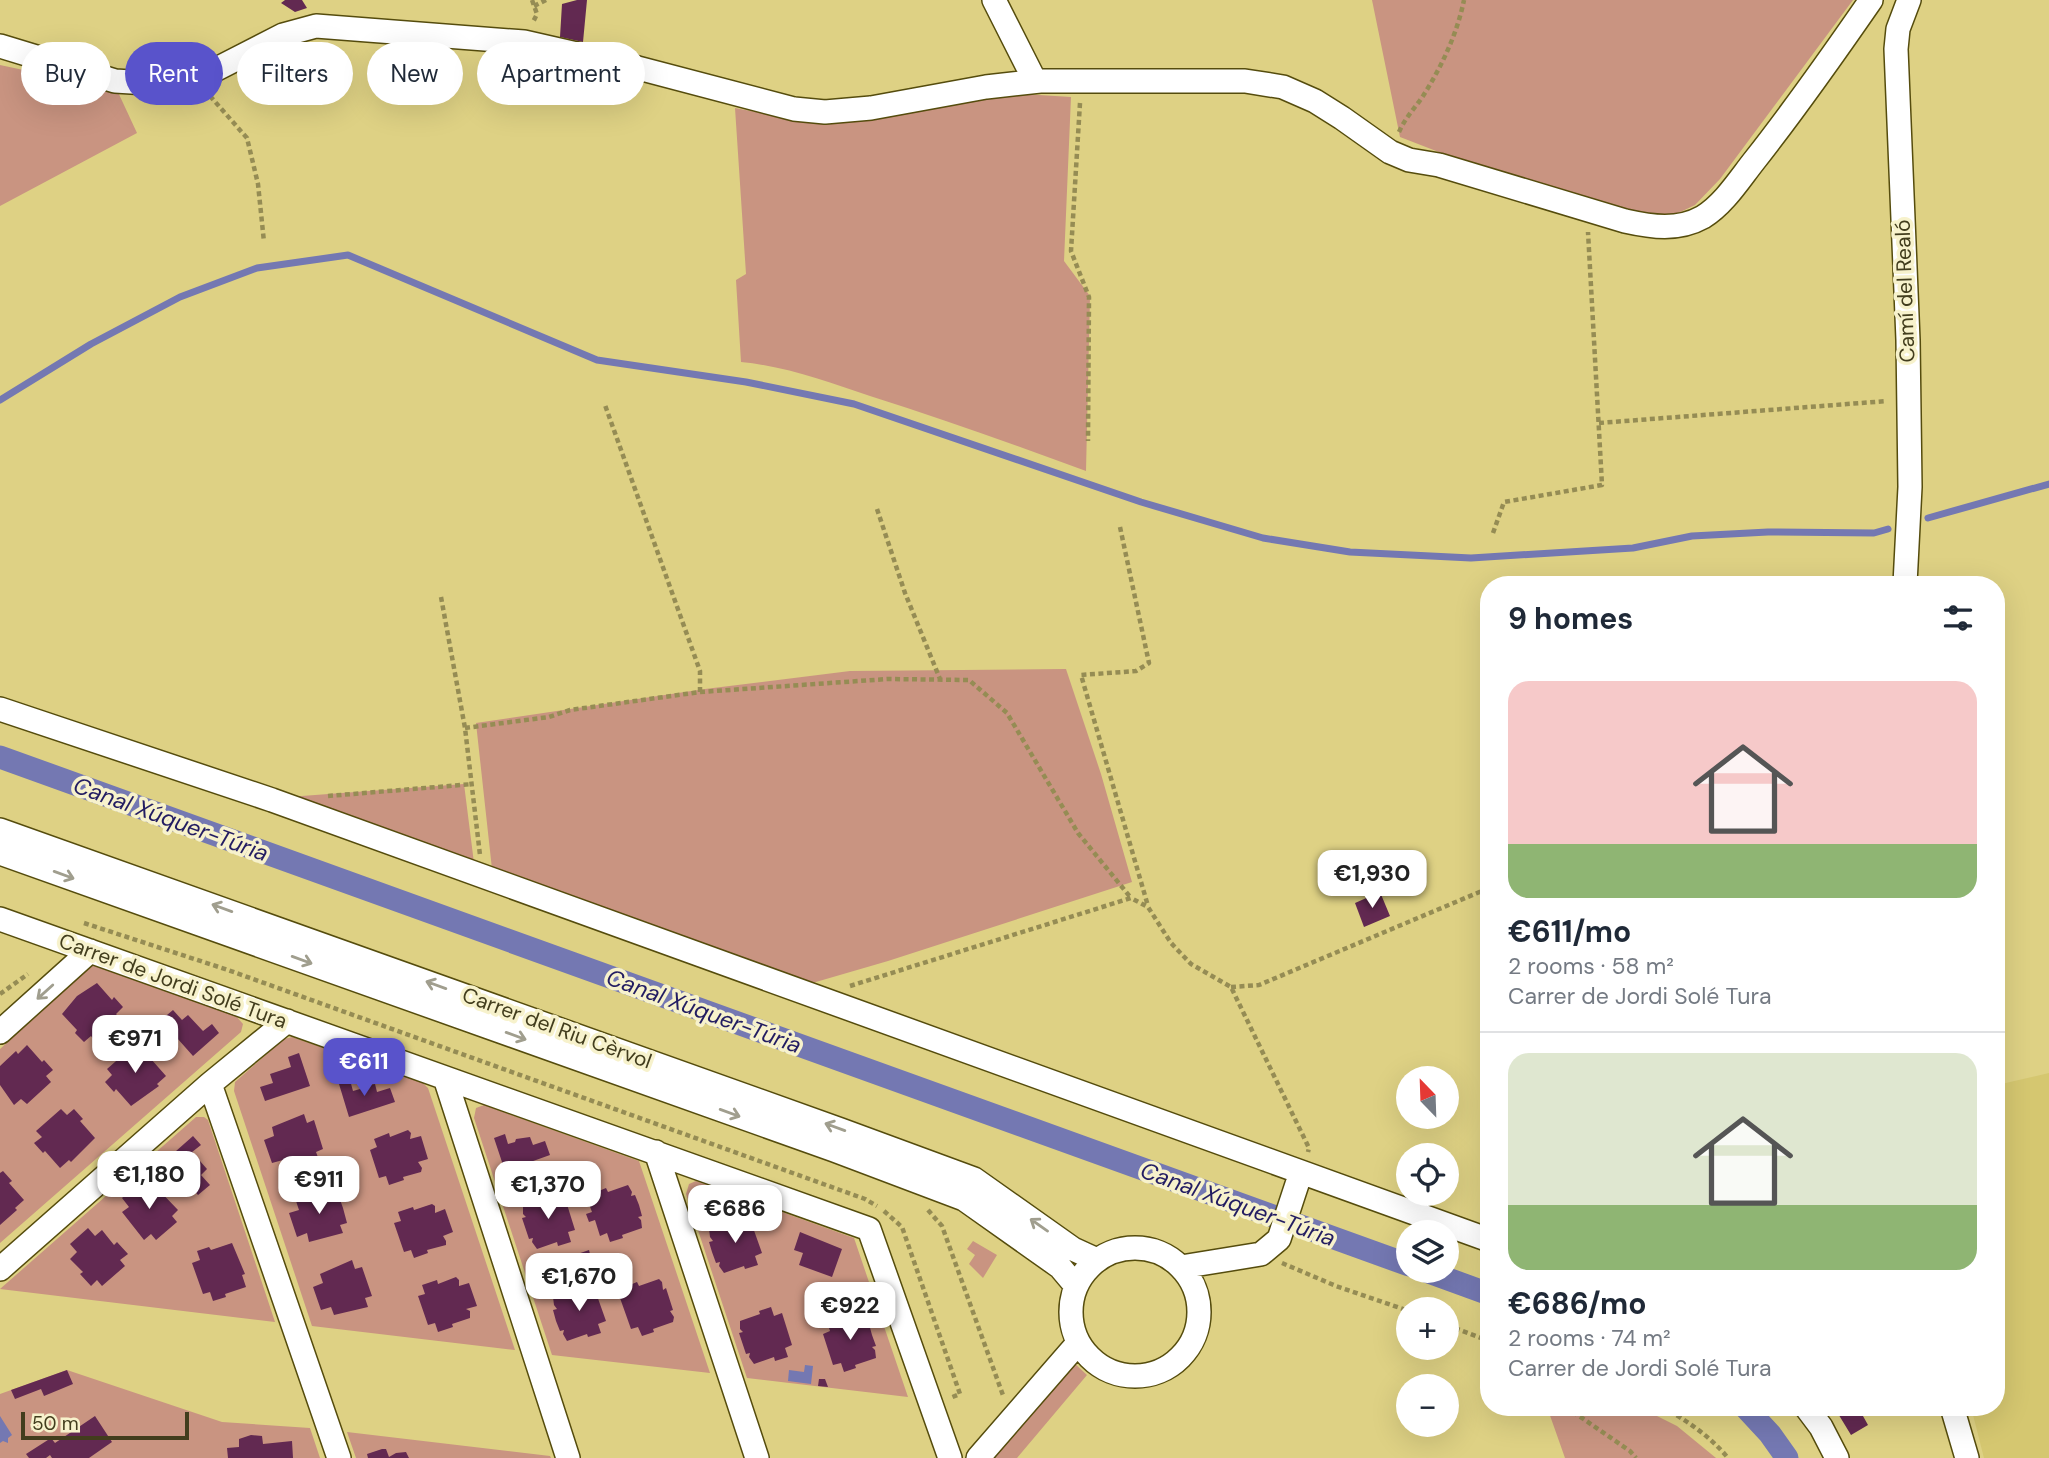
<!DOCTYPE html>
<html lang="en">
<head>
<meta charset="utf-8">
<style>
  body { margin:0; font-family:"DM Sans",sans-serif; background:#f2f2f3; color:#1f2937; height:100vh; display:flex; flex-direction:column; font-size:26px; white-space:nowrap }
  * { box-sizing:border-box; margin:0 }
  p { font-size:23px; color:#747a83 }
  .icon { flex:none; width:38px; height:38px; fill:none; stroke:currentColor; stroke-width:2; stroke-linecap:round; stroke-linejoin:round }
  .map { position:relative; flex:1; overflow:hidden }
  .drawer { position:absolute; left:1480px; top:576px; width:525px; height:840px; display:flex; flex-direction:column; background:#fff; border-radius:28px; box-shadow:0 7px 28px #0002 }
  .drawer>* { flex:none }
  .hud { position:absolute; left:21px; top:42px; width:665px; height:63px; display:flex; gap:14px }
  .needle { width:46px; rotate:337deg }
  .controls { position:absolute; left:1396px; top:1066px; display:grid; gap:14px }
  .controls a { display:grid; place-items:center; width:63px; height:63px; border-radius:50%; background:#fff; box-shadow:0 7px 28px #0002; font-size:35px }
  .scale { position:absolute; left:21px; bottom:18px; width:168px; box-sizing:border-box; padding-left:7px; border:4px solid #423d1d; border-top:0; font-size:19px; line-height:24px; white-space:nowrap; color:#423d1d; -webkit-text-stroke:5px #f7f2cc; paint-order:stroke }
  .price { position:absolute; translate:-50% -60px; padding:0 16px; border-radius:14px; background:#fff; color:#222; font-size:23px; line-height:46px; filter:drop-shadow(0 2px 4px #0008) }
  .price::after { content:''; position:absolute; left:50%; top:42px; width:21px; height:16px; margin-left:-10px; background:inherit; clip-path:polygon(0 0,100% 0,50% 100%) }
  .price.selected { background:#5953cb; color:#fff }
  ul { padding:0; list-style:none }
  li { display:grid; align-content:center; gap:14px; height:371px; padding:0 28px }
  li+li { border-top:2px solid #e0e1e3 }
  li span { display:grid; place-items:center; height:217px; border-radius:21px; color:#555 }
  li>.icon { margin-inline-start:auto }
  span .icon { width:126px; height:126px; fill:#fffc; stroke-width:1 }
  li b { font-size:30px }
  h2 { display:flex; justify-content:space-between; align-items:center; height:84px; padding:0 28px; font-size:30px }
  .tag { padding:0 24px; border-radius:32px; background:#fff; box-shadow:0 7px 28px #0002; font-size:24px; line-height:63px }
  .tag.selected { background:#5953cb; color:#fff }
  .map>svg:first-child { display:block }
</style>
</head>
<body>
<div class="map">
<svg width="2049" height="1458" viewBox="0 0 2049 1458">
  <rect width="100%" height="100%" fill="#ded184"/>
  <path fill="#d5c770" d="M 2049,1073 L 2049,1458 L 1984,1458 L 1971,1407 L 1997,1407 L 1997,1085 Z"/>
  <path fill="#c99481" d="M 1372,0 L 1853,0 L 1720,179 L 1695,205 L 1670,217 L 1657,219 L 1555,197 L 1400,137 Z
    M 0,65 L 117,90 L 137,133 L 0,206 Z
    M 1023,94 L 1071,97 L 1064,261 L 1090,296 L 1086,471 C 1015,445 943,419 870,396 C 828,382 785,366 741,362 L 736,280 L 746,274 L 735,108 L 793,119 Z
    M 1066,669 L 1101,774 L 1132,882 L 888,961 L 809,984 L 492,869 L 476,723 L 705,689 L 850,671 Z
    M 464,784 L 474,863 L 288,797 Z
    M 92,965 L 236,1016 L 243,1024 L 241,1032 L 0,1243 L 0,1049 Z
    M 292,1037 L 423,1083 L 428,1088 L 515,1350 L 312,1326 L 234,1091 L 235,1082 L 284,1039 Z
    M 484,1105 L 639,1161 L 710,1373 L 552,1355 L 474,1118 L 476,1108 Z
    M 196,1117 L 204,1117 L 208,1120 L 275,1322 L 0,1289 Z
    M 696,1181 L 854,1238 L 908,1397 L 747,1378 L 686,1194 L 689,1184 Z
    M 973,1241 L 997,1255 L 983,1278 L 969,1264 L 975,1255 L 967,1249 Z
    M 1072,1361 L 1087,1375 L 1017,1458 L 991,1458 Z
    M 67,1370 L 222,1422 L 310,1428 L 320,1458 L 0,1458 L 0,1394 Z
    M 1547,1407 L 1639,1407 L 1677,1426 L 1716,1458 L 1565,1458 Z
    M 347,1432 L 550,1456 L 551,1458 L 356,1458 Z"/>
  <path fill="#7478b2" d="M 805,1365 L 813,1366 L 811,1384 L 788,1381 L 789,1370 L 804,1372 Z
    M 0,1416 L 12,1435 L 8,1438 L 8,1443 L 3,1441 L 0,1443 Z"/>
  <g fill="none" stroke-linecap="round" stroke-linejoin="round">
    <path stroke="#7478b2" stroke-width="7" d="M 0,400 L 91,344 L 180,297 L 257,268 L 348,255 L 597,360 L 746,382 L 854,404 L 1141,502 L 1263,538 L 1350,552 L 1471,558 L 1633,548 L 1692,536 L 1768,532 L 1874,533 L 1888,529
      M 1928,518 L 2049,484"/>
    <path stroke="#7478b2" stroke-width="23" d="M 0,757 L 1409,1265
      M 1423,1270 L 1489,1294
      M 1745,1407 L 1770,1434 L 1787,1458"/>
  </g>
  <path fill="#622951" d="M 285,0 L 302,0 L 307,8 L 295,12 L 281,3 Z
    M 577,0 L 587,0 L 583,42 L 560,37 L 562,4 Z
    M 1380,892 L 1390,916 L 1364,927 L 1355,903 Z
    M 97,983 L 112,1000 L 114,997 L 123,1007 L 116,1014 L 121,1020 L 96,1042 L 91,1036 L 84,1042 L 75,1033 L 77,1030 L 62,1014 L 77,996 Z
    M 173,1010 L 182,1020 L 188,1015 L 203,1031 L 212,1024 L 219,1033 L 193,1056 L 161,1020 Z
    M 27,1045 L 42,1062 L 44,1060 L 53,1070 L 46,1076 L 51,1082 L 27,1104 L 21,1099 L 14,1105 L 0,1085 L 0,1066 L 16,1051 L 18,1054 Z
    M 132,1047 L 137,1053 L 145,1047 L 153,1057 L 151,1059 L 166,1076 L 157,1084 L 159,1086 L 131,1106 L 116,1089 L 114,1092 L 105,1082 L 112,1075 L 107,1069 Z
    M 299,1053 L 310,1086 L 265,1101 L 260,1087 L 273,1083 L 270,1074 L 291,1067 L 288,1057 Z
    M 350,1080 L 353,1091 L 360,1089 L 361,1086 L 375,1084 L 377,1092 L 390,1088 L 395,1102 L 349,1117 L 339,1084 Z
    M 61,1109 L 67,1115 L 74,1109 L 83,1119 L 80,1121 L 95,1138 L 71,1162 L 69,1160 L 60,1168 L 45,1151 L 43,1153 L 34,1143 L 42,1137 L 36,1131 Z
    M 304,1114 L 307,1123 L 314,1120 L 323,1149 L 316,1152 L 319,1160 L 285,1168 L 283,1160 L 272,1163 L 264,1140 L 274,1136 L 272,1127 Z
    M 408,1130 L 411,1133 L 410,1139 L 421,1136 L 428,1159 L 418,1162 L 422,1168 L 421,1172 L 403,1177 L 404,1180 L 389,1185 L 386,1176 L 379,1178 L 370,1150 L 377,1147 L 374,1139 L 389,1133 L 390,1137 Z
    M 505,1134 L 508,1144 L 515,1142 L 516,1139 L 530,1137 L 533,1145 L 545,1141 L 550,1155 L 505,1171 L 494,1138 Z
    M 193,1136 L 201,1145 L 192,1152 L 207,1169 L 201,1175 L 210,1185 L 198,1195 L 167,1159 Z
    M 3,1171 L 12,1181 L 9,1183 L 24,1200 L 15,1208 L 17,1210 L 0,1225 L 0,1173 Z
    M 140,1182 L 148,1191 L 154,1185 L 178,1210 L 172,1216 L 177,1222 L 156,1240 L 151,1234 L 144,1240 L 122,1212 L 129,1207 L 122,1198 Z
    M 628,1185 L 632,1192 L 631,1196 L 635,1195 L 639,1205 L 642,1216 L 638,1217 L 641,1220 L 642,1228 L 622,1235 L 623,1238 L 610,1242 L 607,1233 L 600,1236 L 595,1220 L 589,1222 L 586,1214 L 592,1212 L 589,1204 L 597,1202 L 594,1193 L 606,1188 L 608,1192 Z
    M 328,1187 L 331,1196 L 338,1194 L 343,1208 L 347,1223 L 340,1225 L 343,1233 L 309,1242 L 307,1233 L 297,1237 L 289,1213 L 299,1210 L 296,1201 Z
    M 554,1192 L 557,1201 L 565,1198 L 575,1230 L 568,1232 L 571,1242 L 558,1246 L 557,1242 L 537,1249 L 532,1242 L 533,1238 L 529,1239 L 522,1218 L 526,1217 L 523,1214 L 523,1206 L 543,1199 L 542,1196 Z
    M 432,1204 L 435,1206 L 435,1213 L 445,1209 L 453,1232 L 443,1236 L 446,1241 L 446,1245 L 427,1250 L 428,1253 L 414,1258 L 411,1250 L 404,1252 L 394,1223 L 401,1221 L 398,1212 L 413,1207 L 414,1210 Z
    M 741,1215 L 744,1224 L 751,1222 L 762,1253 L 755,1256 L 758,1265 L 745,1269 L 744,1266 L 724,1273 L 719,1266 L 720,1262 L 716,1263 L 712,1252 L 709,1242 L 713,1241 L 710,1237 L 709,1229 L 729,1223 L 728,1219 Z
    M 88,1228 L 95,1236 L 102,1230 L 114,1245 L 117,1242 L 128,1254 L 120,1260 L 125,1266 L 102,1286 L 97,1280 L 91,1286 L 80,1274 L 83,1272 L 70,1259 L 77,1252 L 70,1244 Z
    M 800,1232 L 842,1249 L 832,1277 L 799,1265 L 803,1253 L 794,1250 Z
    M 232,1243 L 245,1274 L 242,1275 L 246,1287 L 225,1294 L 226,1297 L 213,1301 L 210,1292 L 203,1294 L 192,1263 L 200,1260 L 197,1251 L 209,1247 L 211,1250 Z
    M 589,1250 L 591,1258 L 572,1264 L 569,1257 Z
    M 352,1260 L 355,1269 L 362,1267 L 372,1296 L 365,1298 L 368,1307 L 334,1315 L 331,1307 L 321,1310 L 313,1287 L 323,1283 L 320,1274 Z
    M 456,1277 L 459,1280 L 459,1286 L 469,1283 L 477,1306 L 466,1309 L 470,1311 L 470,1318 L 452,1324 L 453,1327 L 438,1332 L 435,1323 L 428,1325 L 418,1296 L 425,1294 L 422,1285 L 437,1280 L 438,1284 Z
    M 659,1279 L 662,1282 L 663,1290 L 666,1288 L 673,1310 L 670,1311 L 674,1317 L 673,1322 L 653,1329 L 654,1332 L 642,1336 L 638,1327 L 631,1329 L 620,1298 L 628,1295 L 625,1287 L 637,1282 L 639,1286 Z
    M 585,1283 L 588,1293 L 595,1290 L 606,1321 L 598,1324 L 601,1333 L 588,1337 L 587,1334 L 567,1341 L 563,1334 L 564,1330 L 560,1331 L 556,1321 L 553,1310 L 557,1309 L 554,1305 L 553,1297 L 573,1291 L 572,1287 Z
    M 771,1307 L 774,1316 L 782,1313 L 792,1345 L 785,1348 L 788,1357 L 775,1361 L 774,1357 L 754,1364 L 749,1357 L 750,1353 L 746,1354 L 739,1333 L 743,1332 L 740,1329 L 740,1321 L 760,1314 L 759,1311 Z
    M 861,1315 L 866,1322 L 865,1326 L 869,1324 L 872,1335 L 876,1346 L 872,1347 L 875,1350 L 876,1358 L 855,1365 L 856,1368 L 844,1372 L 841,1363 L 833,1365 L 823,1334 L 830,1331 L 827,1322 L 840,1318 L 841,1321 Z
    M 67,1370 L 73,1384 L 44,1396 L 41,1389 L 15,1399 L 11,1390 Z
    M 819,1379 L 825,1379 L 828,1387 L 818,1386 Z
    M 1834,1407 L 1858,1407 L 1868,1425 L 1851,1435 Z
    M 95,1416 L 112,1442 L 89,1458 L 52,1458 L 50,1455 L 46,1458 L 29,1458 L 26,1454 L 51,1438 L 55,1443 Z
    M 251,1435 L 262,1436 L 263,1444 L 292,1441 L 293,1458 L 228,1458 L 227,1448 L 239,1447 L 239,1439 Z
    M 382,1449 L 386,1449 L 389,1457 L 396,1453 L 406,1452 L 409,1458 L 368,1458 L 367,1454 Z"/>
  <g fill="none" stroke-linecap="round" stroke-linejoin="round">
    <g stroke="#554c0d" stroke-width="26">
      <path id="street" d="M 994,0 L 1035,81
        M 0,46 L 115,81 L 164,84 L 203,76 L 283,35 L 316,26 L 524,42 L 638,68 L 794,109 L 825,112 L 871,108 L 986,87 L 1040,81 L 1245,81 L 1283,87 L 1315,101 L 1342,118 L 1390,152 L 1409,160 L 1439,165 L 1625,221 C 1652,227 1678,231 1703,217 C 1724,204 1739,180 1754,161 C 1795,109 1833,55 1871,0
        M 1905,584 L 1910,487 L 1908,340 L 1896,49 L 1898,29 L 1909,0
        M 0,709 L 272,800 L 1489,1240
        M 0,830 L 841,1130 L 974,1179 L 1073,1249 L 1097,1260
        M 0,853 L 834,1150 L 964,1199 L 1060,1267 L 1076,1286
        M 0,919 L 869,1229 L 950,1458
        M 0,1032 L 90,951
        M 445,1078 L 568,1458
        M 210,1084 L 339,1458
        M 656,1152 L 757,1458
        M1071 1312a64 64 0 1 1 128 0a64 64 0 1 1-128 0Z
        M 1181,1267 L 1261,1254 L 1279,1239 L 1301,1172
        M 0,1269 L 210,1084 L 287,1021
        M 1806,1407 L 1821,1427 L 1837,1458
        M 1952,1407 L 1967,1458
        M 978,1458 L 1078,1343"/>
    </g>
    <path stroke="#958c54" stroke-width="4.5" stroke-dasharray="5 3.5" stroke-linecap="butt" d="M 532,0 L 537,14 L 533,22
      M 534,6 L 546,0
      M 210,96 L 247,138 L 258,184 L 264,242
      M 1080,103 L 1071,251 L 1089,297 L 1088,441
      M 1399,132 C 1405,118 1415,108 1423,96 C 1442,66 1457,34 1464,0
      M 1599,423 L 1887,401
      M 877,509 L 905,593 L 940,679
      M 1120,527 L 1149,663 L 1136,671 L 1081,675 L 1148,906
      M 1493,533 L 1504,502 L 1602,485 L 1588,232
      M 441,597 L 465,728 L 480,855
      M 700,692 L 888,679 L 969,680 L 1007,713 L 1078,833 L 1131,898
      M 465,728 L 549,717 L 570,710 L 700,692 L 700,671 L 605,405
      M 328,796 L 473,784
      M 84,923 L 228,970 L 865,1199 L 877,1206
      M 850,986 L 1131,898 L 1148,907 L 1171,943 L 1191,964 L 1231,987 L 1309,1148 L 1308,1152
      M 1231,987 L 1259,985 L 1489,888
      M 0,994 L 28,974
      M 928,1210 L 942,1226 L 1004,1398
      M 884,1211 L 902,1227 L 960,1394 L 950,1398
      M 1282,1263 L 1336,1286 L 1409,1311
      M 1447,1325 L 1489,1341
      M 1566,1407 L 1630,1451 L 1636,1458
      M 1662,1407 C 1686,1420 1710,1436 1728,1458"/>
    <use href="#street" stroke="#fff" stroke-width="23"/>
  </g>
  <defs><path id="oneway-shaft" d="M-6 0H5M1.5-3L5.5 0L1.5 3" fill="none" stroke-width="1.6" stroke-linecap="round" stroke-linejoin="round" transform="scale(1.75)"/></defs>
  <g stroke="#a09e8e">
    <use href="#oneway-shaft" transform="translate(64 875) rotate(20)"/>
    <use href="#oneway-shaft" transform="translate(222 908) rotate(-160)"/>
    <use href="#oneway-shaft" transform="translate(302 960) rotate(20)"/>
    <use href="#oneway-shaft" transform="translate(436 985) rotate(-160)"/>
    <use href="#oneway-shaft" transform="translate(45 992) rotate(138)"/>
    <use href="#oneway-shaft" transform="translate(516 1036) rotate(20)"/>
    <use href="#oneway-shaft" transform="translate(730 1113) rotate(20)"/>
    <use href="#oneway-shaft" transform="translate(835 1127) rotate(-160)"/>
    <use href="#oneway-shaft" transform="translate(1039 1225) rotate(-145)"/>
  </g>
  <g text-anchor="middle" stroke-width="7" stroke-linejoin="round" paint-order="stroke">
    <g font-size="21" fill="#423d1d" stroke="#f7f2cc">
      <text transform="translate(1905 291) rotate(-92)" y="7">Camí del Realó</text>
      <text transform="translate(173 981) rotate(20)" y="7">Carrer de Jordi Solé Tura</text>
      <text transform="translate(557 1028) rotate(20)" y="7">Carrer del Riu Cèrvol</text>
    </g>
    <g font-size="23" font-style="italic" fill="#231d62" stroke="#f7f2cc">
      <text transform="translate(171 819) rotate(20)" y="8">Canal Xúquer-Túria</text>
      <text transform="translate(704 1011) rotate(20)" y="8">Canal Xúquer-Túria</text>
      <text transform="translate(1238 1204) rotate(20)" y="8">Canal Xúquer-Túria</text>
    </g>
  </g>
</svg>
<div class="controls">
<a><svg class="needle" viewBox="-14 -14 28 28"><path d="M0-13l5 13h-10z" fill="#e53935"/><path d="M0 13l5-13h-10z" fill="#747a83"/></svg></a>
<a><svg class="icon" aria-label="locate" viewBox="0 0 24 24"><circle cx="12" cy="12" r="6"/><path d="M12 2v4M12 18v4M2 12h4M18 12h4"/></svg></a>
<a><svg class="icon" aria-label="layers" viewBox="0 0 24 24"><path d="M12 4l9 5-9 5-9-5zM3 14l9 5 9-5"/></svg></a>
<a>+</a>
<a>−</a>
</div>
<div class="scale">50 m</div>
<b class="price" style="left:1372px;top:910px">€1,930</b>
<b class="price" style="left:135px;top:1075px">€971</b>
<b class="price selected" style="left:364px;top:1098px">€611</b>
<b class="price" style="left:149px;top:1211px">€1,180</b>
<b class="price" style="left:319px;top:1216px">€911</b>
<b class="price" style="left:548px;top:1221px">€1,370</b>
<b class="price" style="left:735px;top:1245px">€686</b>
<b class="price" style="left:579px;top:1313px">€1,670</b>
<b class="price" style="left:850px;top:1342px">€922</b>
<div class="hud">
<a class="tag">Buy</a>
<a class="tag selected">Rent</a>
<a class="tag">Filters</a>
<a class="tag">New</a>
<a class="tag">Apartment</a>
</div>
<section class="drawer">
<h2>9 homes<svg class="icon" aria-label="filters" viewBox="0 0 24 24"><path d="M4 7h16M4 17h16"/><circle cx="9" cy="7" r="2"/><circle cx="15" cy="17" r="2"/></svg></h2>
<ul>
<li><span style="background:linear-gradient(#f6c9c9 75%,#8fb573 0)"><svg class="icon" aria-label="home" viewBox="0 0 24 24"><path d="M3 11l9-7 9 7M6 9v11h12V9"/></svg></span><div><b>€611/mo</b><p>2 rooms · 58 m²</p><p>Carrer de Jordi Solé Tura</p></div></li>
<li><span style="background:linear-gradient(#dfe7d0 70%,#8fb573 0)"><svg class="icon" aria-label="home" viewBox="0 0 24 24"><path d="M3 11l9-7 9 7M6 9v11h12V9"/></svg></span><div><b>€686/mo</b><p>2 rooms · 74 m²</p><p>Carrer de Jordi Solé Tura</p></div></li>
</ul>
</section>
</div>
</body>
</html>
